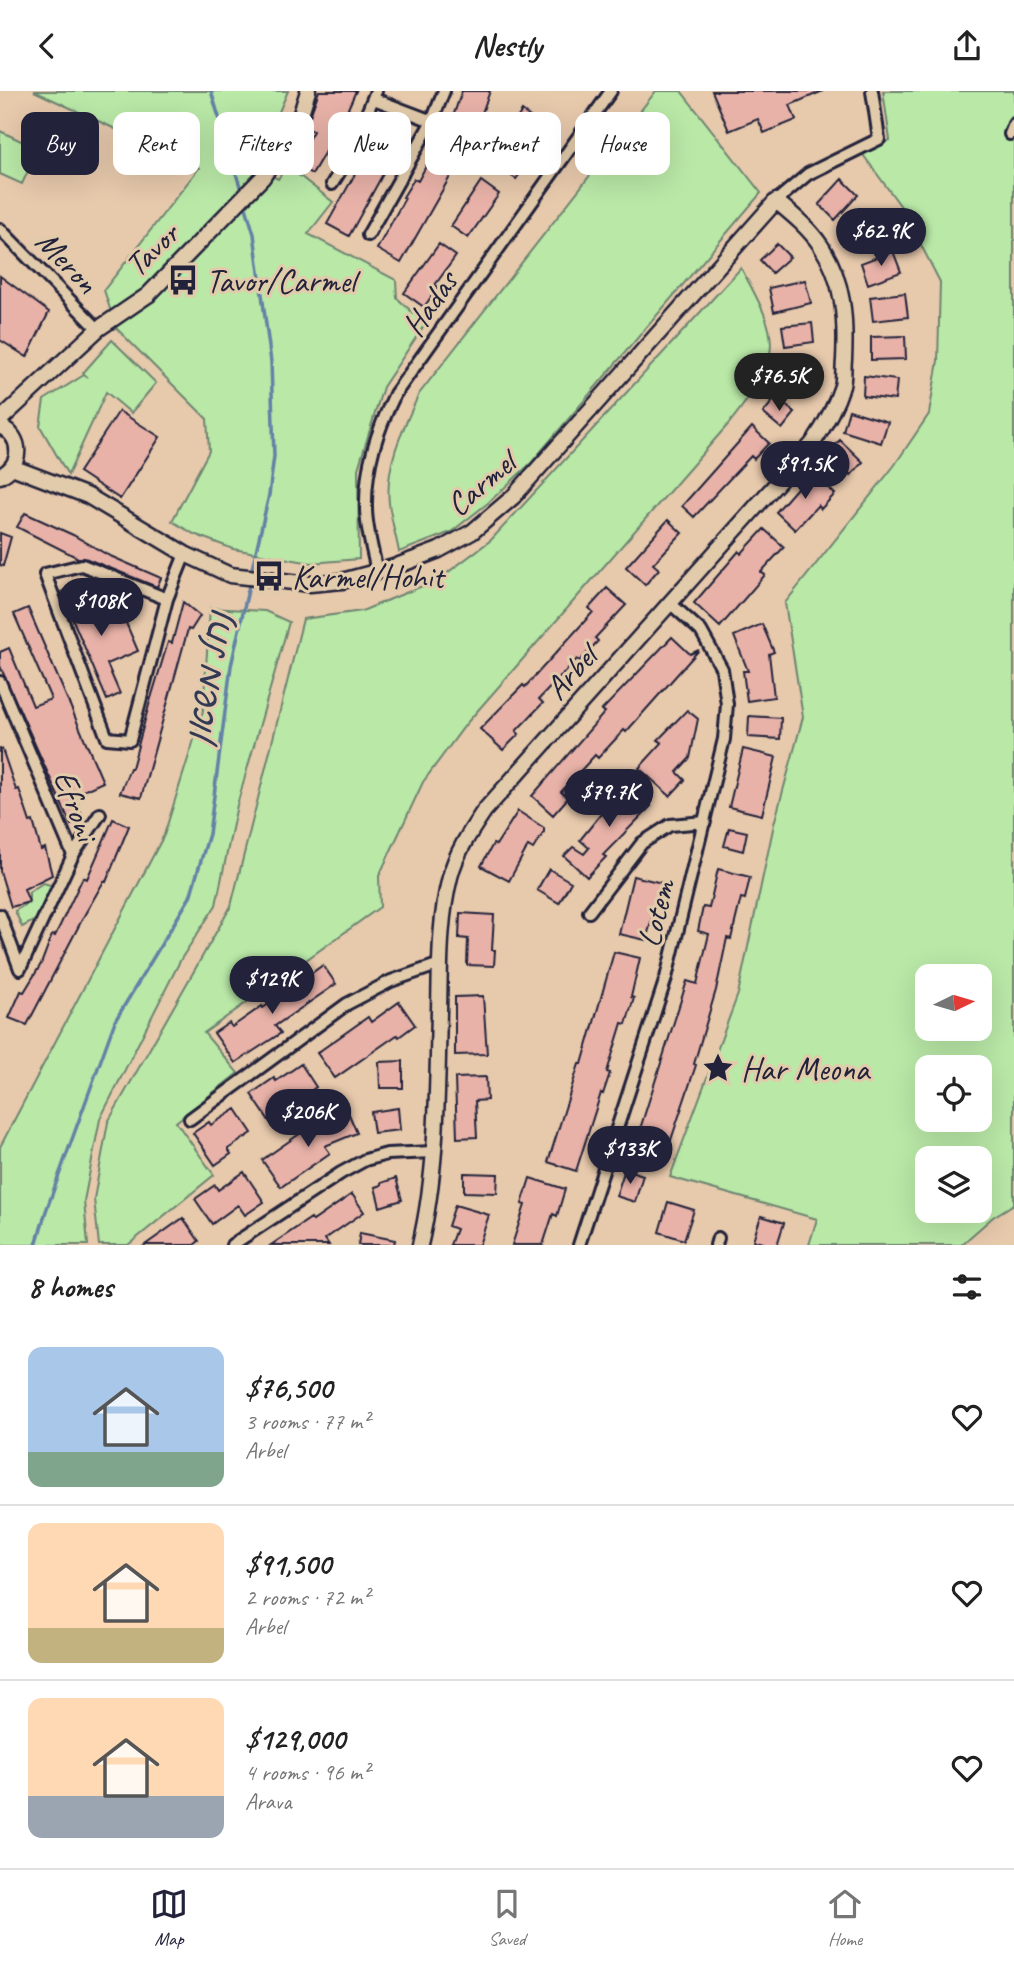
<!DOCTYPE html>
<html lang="en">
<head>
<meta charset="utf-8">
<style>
  body { margin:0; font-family:Caveat,"Playpen Sans Hebrew",sans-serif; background:#f6f6f6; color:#222; height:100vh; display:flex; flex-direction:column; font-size:26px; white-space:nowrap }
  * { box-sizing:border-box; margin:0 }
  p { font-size:23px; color:#767676 }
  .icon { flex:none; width:38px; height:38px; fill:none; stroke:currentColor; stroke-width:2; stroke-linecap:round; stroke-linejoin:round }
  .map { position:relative; height:1154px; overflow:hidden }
  .drawer { display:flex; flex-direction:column; background:#fff; flex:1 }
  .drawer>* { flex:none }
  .hud { position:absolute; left:21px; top:21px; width:973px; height:63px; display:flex; gap:14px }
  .needle { width:46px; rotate:85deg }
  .fabs { position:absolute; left:915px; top:873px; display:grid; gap:14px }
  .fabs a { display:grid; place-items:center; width:77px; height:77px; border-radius:14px; background:#fff; box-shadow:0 7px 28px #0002; font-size:35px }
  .price { position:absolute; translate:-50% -60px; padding:0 16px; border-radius:24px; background:#22223b; color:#fff; font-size:23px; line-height:46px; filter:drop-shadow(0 2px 4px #0008) }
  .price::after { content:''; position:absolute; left:50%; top:42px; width:21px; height:16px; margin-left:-10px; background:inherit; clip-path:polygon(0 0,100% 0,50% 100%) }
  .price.active { background:#222; color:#fff }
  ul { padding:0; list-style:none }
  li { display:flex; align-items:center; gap:21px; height:175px; padding:0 28px }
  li+li { border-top:2px solid #e0e0e0 }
  li span { display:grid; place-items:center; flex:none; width:196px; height:140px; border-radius:14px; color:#555 }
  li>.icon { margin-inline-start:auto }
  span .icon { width:84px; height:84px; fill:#fffc; stroke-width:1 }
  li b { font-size:30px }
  h2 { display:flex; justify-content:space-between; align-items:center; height:84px; padding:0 28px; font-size:30px }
  .chip { padding:0 24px; border-radius:14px; background:#fff; box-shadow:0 7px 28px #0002; font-size:24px; line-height:63px }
  .chip.active { background:#22223b; color:#fff }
  header { display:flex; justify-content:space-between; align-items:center; height:91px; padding:0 28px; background:#fff; font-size:32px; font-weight:600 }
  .tabs { display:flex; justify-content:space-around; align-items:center; height:98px; border-top:2px solid #e0e0e0; background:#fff; font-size:19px; color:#767676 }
  .tabs a { display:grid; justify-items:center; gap:4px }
  .tabs .active { color:#22223b }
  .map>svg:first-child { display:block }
</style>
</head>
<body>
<header><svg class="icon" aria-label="back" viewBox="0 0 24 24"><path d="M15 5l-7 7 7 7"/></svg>Nestly<svg class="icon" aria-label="share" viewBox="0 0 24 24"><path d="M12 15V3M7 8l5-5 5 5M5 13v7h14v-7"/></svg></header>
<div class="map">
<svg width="1014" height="1154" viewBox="0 0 1014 1154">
  <rect width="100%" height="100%" fill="#e7c9ac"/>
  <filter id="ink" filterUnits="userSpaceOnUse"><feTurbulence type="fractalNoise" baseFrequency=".0143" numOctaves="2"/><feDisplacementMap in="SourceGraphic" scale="14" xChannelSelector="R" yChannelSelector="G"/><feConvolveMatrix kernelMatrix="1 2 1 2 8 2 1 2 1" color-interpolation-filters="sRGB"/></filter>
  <g filter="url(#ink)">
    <path fill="#b9e8a7" stroke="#6e8571" stroke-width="2" fill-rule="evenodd" d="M 34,0 L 288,0 L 272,37 L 251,74 L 278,88 L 287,75 L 333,111 L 308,143 L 396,189 L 397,207 L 425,233 L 383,296 L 358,378 L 359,468 L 311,472 L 233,458 L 194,443 L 172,430 L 209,360 L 207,328 L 116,237 L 104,199 L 199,77 Z
      M 656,0 L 681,0 L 761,102 L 531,372 L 488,412 L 451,441 L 399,461 C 396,445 391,428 389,412 C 385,373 403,338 419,303 Z
      M 883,0 L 1014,0 L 1014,1113 L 993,1126 L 961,1154 L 809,1154 L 817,1128 L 670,1086 L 738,903 L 774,733 L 803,626 L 785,512 L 894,375 L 929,323 L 938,270 L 940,191 L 902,117 L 861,61 L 890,49 ZM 928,886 L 980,886 L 980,938 L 928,938 ZM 928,976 L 980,976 L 980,1029 L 928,1029 ZM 928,1068 L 980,1068 L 980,1120 L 928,1120 Z
      M 0,40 L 38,58 L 22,93 L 0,83 Z
      M 741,177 C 781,250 784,262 731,330 L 466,633 L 423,691 L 379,785 L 380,816 L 204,942 L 238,982 L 176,1031 L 214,1084 L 128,1154 L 99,1154 L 94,1108 L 108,1031 L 231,815 L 303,528 L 362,520 L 439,488 L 491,449 Z
      M 112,249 L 156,292 L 131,322 L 106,301 L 68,384 L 40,335 L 44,309 L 84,284 L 88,287 L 83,282 Z
      M 210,517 L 265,520 L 289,531 L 237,714 L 216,814 L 181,868 L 100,1028 L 84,1110 L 88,1154 L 0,1154 L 0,1056 L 164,744 L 203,620 Z
      M 43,792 L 54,795 L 45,824 L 22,836 L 15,820 L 29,811 L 29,801 Z"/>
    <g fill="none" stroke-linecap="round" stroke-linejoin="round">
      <path stroke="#6581a6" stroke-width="3.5" d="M 211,0 L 242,102
        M 244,110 L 254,143 L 271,271 L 274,365 L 269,404 L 251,482
        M 36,1154 L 46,1120 L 115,930 L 190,806 L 209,743 L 231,575 L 250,490"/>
    </g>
    <path fill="#e8b2a8" stroke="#22223b" stroke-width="2" d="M 319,0 L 356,0 L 341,33 L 312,83 L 294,72 L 313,40 L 306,36 Z
      M 462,0 L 490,0 L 475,41 L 468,38 L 450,75 L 455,77 L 401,172 L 377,158 L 405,107 L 403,106 L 414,88 L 418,90 L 432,64 L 434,65 L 451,31 Z
      M 712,0 L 823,0 L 790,14 L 796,29 L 764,42 L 758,28 L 729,40 Z
      M 522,20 L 556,45 L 542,66 L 535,62 L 516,88 L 489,69 Z
      M 379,40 L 400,52 L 349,145 L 327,133 Z
      M 842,88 L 858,104 L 835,129 L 819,113 Z
      M 481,90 L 499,103 L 468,147 L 451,135 Z
      M 871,121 L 882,143 L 851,156 L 841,136 Z
      M 439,153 L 456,165 L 435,194 L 438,196 L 424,216 L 404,202 Z
      M 777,153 L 790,166 L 772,182 L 760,169 Z
      M 893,160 L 901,181 L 868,193 L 861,172 Z
      M 0,185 L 49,221 L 27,266 L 0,249 Z
      M 805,189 L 811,212 L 774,221 L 769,197 Z
      M 905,202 L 908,226 L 873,230 L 870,206 Z
      M 812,232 L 814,251 L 785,255 L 782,235 Z
      M 905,245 L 906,268 L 871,269 L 871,246 Z
      M 782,267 L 812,274 L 807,295 L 776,288 Z
      M 864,285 L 897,289 L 895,309 L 863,305 Z
      M 776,306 L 795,322 L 782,338 L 763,322 Z
      M 849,319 L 888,331 L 881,352 L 843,340 Z
      M 119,320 L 160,346 L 120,408 L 79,381 Z
      M 752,336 L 769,352 L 754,368 L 751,365 L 694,426 L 682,415 Z
      M 840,349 L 863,371 L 851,384 L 827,363 Z
      M 811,381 L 835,403 L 821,418 L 818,414 L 795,439 L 776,421 Z
      M 25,422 L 73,444 L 108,464 L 161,487 L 157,496 L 85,467 L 78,467 L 17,436 Z
      M 668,429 L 682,442 L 653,473 L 659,478 L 645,494 L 626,476 Z
      M 764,438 L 784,456 L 761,481 L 765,484 L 720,536 L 694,512 L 739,460 L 741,463 Z
      M 0,442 L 11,446 L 3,475 L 0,474 Z
      M 75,495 L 88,526 L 118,513 L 138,560 L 107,573 L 120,603 L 107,609 L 61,501 Z
      M 607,497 L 626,514 L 595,547 L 598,550 L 580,570 L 577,568 L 539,608 L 543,612 L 516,640 L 519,643 L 503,659 L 480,638 L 523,594 L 525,596 L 593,521 L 589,517 Z
      M 183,511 L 200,525 L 191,539 L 188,538 L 141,707 L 120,702 L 130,677 L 132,677 L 149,614 L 168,551 L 172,552 Z
      M 28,517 L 103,691 L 74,704 L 84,729 L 71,734 L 0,575 L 0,561 L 9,557 L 33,615 L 51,608 L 14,523 Z
      M 762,533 L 774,561 L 769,563 L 774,606 L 747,610 L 743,580 L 748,580 L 734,545 Z
      M 672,546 L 690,563 L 699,559 L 626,641 L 624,639 L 598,667 L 595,664 L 561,701 L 568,707 L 553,724 L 532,705 L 605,621 L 602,619 Z
      M 687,619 L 698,628 L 690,667 L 677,681 L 685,689 L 670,705 L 639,677 L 662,652 L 658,649 Z
      M 749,625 L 781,627 L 780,648 L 748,646 Z
      M 0,658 L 2,658 L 16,699 L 19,698 L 30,731 L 33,730 L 41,759 L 45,757 L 52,784 L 24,798 L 29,811 L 11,816 L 0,780 Z
      M 743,658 L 776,666 L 762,724 L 729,716 Z
      M 626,692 L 651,715 L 603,764 L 606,766 L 587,786 L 564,765 L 573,756 L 584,763 L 589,757 L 580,749 Z
      M 518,720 L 544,737 L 544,741 L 533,758 L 528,755 L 509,790 L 481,775 L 493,753 L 496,754 Z
      M 113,728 L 129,735 L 106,791 L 104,790 L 85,823 L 27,934 L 9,927 L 21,900 L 24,901 L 41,873 L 52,844 L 55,845 L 83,786 L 87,788 Z
      M 729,737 L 747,741 L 743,760 L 724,755 Z
      M 549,778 L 571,791 L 559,812 L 537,799 Z
      M 718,778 L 750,786 L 745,808 L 741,807 L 731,848 L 727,847 L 716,899 L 694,973 L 696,974 L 664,1070 L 632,1059 L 638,1038 L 640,1038 L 687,890 L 697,893 L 709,843 L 698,840 L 703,816 L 709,817 Z
      M 633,785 L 662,792 L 646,849 L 619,843 Z
      M 460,822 L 494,824 L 492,859 L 495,859 L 494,875 L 467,874 L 468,848 L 459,847 Z
      M 614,861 L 640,867 L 631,906 L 634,907 L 626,933 L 622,932 L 607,981 L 610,982 L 603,1003 L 601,1002 L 576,1080 L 548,1071 L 579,973 L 582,973 Z
      M 323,874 L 336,893 L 275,935 L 281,942 L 235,972 L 214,942 L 229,932 L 232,936 L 262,915 L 263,917 Z
      M 483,905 L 487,963 L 455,964 L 455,906 Z
      M 399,911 L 415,934 L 399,946 L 397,944 L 335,987 L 317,962 L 368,926 L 371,931 Z
      M 403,970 L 403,997 L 380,997 L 379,971 Z
      M 301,973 L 316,996 L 270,1031 L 251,1003 L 274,987 L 276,990 Z
      M 486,986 L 487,1009 L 475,1010 L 477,1046 L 457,1047 L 455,987 Z
      M 398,1017 L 400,1039 L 374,1042 L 371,1021 Z
      M 236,1018 L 252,1042 L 228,1058 L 231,1063 L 215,1074 L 193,1042 L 209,1031 L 211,1034 Z
      M 348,1021 L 357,1042 L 325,1055 L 330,1062 L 281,1096 L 262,1069 L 311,1035 L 313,1037 Z
      M 625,1078 L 643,1084 L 635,1111 L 616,1105 Z
      M 244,1081 L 264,1111 L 245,1124 L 238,1114 L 212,1133 L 195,1108 L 215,1094 L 218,1099 Z
      M 464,1082 L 498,1083 L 497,1102 L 464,1101 Z
      M 396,1087 L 402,1109 L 380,1116 L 375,1096 L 381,1094 L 381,1092 Z
      M 530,1087 L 565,1098 L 557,1125 L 553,1123 L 543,1154 L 512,1154 L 525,1114 L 522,1113 Z
      M 352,1103 L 364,1121 L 325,1148 L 329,1154 L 271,1154 L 311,1127 L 313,1130 Z
      M 668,1111 L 694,1119 L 684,1149 L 659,1141 Z
      M 455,1114 L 489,1124 L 479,1154 L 450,1154 L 456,1138 L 448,1135 Z
      M 761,1125 L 784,1132 L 777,1154 L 768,1154 L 753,1149 Z
      M 183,1127 L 199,1150 L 194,1154 L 145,1154 Z
      M 360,1142 L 395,1149 L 394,1154 L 358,1154 Z"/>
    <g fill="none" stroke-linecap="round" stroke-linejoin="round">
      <g stroke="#22223b" stroke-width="16">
        <path id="minor" d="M 374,8 L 432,30
          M 1010,43 L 1014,33
          M 332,93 L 350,64 L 376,0
          M 776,110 L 808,83 L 879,48 L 872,0
          M 0,138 L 98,238
          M 368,144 L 432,30 L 444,0
          M 377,481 C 373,460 366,438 366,417 C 365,375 377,340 395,303 L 611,0
          M 167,508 L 82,474 L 45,483 L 107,647 L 130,649 L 167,508 L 185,463
          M 0,591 L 73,764 L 20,878 L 0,824
          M 73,764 L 100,723
          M 589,821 L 642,752 L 670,734 L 705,731
          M 190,1028 L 347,913 L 391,890 L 440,873
          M 232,1154 L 341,1082 L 365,1069 L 387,1063 L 433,1061
          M 579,1154 L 666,887 L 724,648 L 727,613 L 722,578 L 701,540 L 670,512
          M 716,1154 L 718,1147"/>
      </g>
      <g stroke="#22223b" stroke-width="19">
        <path id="tertiary" d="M 0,329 L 98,238 L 148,204 L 263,86 L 299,29 L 308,0
          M 0,335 C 23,346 23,374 0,385
          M 12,376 L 88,405 L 185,463 L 230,484 L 310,493 L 342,490 L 394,476 L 439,459 L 472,441 L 513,406 L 776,110 C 793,124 809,137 821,155 C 844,190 846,228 844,269 C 843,277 844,287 842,295 C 835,317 825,334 813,352 L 484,720 C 470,741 456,762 450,786 C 439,829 440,876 439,920 C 437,997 438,1078 420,1154"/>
      </g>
      <use href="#minor" stroke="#e2cbab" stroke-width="10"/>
      <use href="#tertiary" stroke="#e2cbab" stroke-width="14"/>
    </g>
  </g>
  <defs>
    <g id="bus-bare" transform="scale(2.415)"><path d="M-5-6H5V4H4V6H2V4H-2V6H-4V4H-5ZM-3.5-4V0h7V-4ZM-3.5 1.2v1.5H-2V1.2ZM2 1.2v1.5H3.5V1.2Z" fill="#22223b" stroke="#e2cbab" stroke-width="2.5" paint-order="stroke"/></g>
    <g id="sight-bare" transform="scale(2.415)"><path d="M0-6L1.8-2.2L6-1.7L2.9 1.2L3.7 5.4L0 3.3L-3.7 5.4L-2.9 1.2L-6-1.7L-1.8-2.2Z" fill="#22223b" stroke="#e2cbab" stroke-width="2.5" paint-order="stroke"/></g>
  </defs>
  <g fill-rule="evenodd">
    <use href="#bus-bare" x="183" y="189"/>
    <use href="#bus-bare" x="269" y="485"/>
    <use href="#sight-bare" x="718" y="977"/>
  </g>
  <g text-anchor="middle" stroke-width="6" stroke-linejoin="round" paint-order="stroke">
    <g font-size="33" fill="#22223b" stroke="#e2cbab">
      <text transform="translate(151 158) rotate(-44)" y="12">Tavor</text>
      <text transform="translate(68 170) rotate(46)" y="12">Meron</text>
      <text transform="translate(429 212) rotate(-55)" y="12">Hadas</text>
      <text transform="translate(480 392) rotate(-41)" y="12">Carmel</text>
      <text transform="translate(570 581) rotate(-48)" y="12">Arbel</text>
      <text transform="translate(77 714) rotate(70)" y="12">Efroni</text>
      <text transform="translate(655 822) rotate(-76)" y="12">Lotem</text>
    </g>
    <g font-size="33" fill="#22223b" stroke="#e2cbab" text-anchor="start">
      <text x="206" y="201">Tavor/Carmel</text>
      <text x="292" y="497">Karmel/Hohit</text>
      <text x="741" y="989">Har Meona</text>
    </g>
    <g font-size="35" font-style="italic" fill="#333a56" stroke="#e2cbab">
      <text transform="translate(208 587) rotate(-80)" y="12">נחל משאן</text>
    </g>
  </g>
</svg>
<div class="fabs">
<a><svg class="needle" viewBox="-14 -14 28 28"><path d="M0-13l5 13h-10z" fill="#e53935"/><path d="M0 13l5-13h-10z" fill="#767676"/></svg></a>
<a><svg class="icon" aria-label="locate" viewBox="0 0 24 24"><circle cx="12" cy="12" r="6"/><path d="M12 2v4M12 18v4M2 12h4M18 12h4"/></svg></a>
<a><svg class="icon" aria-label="layers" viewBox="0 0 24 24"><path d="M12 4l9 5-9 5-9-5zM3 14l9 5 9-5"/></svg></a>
</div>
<b class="price" style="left:881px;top:177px">$62.9K</b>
<b class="price active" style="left:779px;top:322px">$76.5K</b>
<b class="price" style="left:805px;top:410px">$91.5K</b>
<b class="price" style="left:101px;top:547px">$108K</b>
<b class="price" style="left:609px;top:738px">$79.7K</b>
<b class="price" style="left:272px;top:925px">$129K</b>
<b class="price" style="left:308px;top:1058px">$206K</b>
<b class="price" style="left:630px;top:1095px">$133K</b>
<div class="hud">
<a class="chip active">Buy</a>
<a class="chip">Rent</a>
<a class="chip">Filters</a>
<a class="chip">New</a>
<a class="chip">Apartment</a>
<a class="chip">House</a>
</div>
</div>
<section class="drawer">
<h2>8 homes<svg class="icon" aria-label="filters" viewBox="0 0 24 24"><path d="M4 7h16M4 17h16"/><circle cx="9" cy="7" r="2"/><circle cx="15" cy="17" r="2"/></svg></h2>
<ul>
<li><span style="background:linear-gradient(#a9c7e8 75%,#7fa58c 0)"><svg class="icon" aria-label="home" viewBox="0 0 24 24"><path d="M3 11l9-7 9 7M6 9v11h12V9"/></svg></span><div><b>$76,500</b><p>3 rooms · 77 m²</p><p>Arbel</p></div><svg class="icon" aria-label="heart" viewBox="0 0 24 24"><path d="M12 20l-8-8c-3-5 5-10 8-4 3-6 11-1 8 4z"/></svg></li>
<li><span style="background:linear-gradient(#ffd9b3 75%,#c2b280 0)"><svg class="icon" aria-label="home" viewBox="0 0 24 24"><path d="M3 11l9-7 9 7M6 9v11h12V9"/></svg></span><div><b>$91,500</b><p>2 rooms · 72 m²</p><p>Arbel</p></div><svg class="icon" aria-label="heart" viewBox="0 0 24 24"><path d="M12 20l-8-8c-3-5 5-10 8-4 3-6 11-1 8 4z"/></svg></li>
<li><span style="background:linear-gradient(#ffd9b3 70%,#9aa5b1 0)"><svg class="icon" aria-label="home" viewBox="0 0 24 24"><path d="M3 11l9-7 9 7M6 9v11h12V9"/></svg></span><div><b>$129,000</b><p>4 rooms · 96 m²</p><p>Arava</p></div><svg class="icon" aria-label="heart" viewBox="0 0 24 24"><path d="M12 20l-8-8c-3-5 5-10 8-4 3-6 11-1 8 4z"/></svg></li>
</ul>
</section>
<nav class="tabs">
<a class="active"><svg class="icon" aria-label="map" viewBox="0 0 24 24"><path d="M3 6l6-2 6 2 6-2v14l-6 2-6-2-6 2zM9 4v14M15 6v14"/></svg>Map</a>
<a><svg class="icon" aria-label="saved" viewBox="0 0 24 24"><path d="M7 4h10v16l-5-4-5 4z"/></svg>Saved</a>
<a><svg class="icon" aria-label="home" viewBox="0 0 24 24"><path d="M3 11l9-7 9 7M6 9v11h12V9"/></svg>Home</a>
</nav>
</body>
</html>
